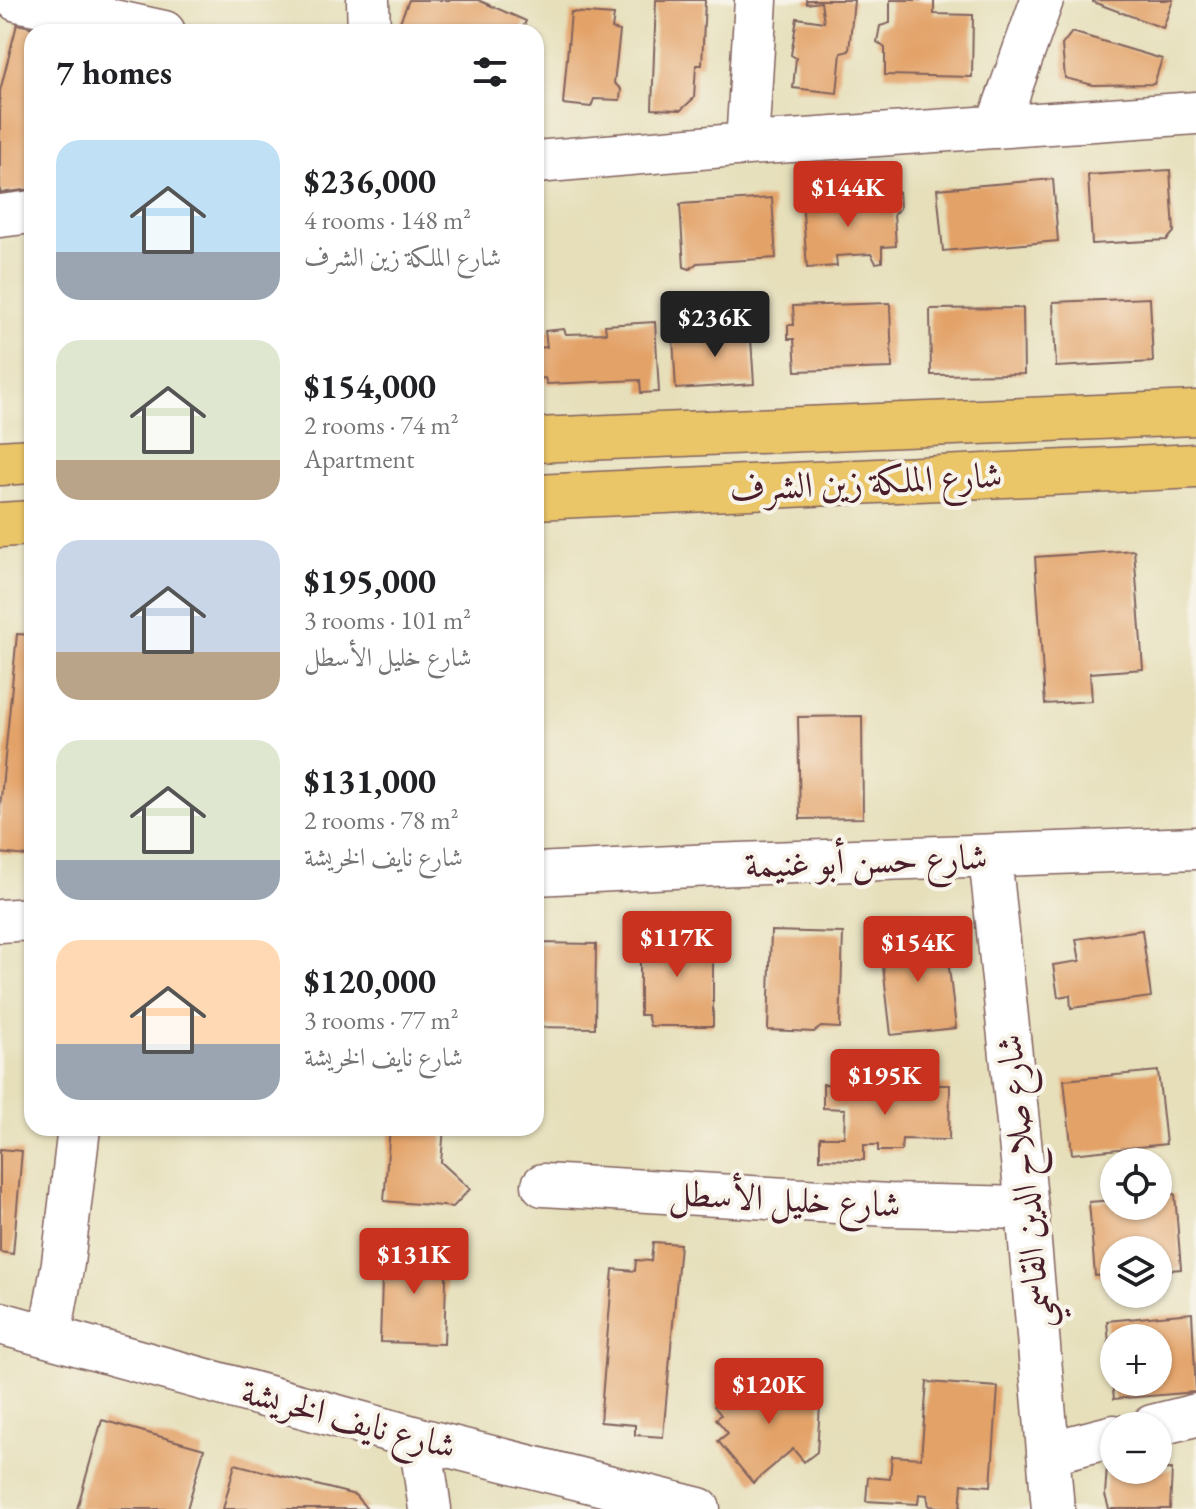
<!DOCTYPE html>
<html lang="en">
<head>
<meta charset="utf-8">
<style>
  body { margin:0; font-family:"EB Garamond",Amiri,serif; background:#f2f2f2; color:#202124; height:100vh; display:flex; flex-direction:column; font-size:30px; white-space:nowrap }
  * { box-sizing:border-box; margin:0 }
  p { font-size:26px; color:#757577 }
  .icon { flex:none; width:44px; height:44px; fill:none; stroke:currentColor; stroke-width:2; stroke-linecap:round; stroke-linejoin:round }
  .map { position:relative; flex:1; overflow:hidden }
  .panel { position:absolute; left:24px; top:24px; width:520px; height:1112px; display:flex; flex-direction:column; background:#fff; border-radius:24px; box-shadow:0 2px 6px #0004 }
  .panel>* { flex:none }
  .buttons { position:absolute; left:1100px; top:1148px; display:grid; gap:16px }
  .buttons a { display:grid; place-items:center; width:72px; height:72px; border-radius:50%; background:#fff; box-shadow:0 2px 6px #0004; font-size:40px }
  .price { position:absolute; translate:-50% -68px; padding:0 18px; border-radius:8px; background:#c8321e; color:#fff; font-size:26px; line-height:52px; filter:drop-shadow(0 2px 4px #0008) }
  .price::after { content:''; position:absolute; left:50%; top:48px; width:24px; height:18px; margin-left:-12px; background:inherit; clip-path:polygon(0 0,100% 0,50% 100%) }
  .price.on { background:#222; color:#fff }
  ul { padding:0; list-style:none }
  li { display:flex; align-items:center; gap:24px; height:200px; padding:0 32px }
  li span { display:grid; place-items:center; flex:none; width:224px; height:160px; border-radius:24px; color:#555 }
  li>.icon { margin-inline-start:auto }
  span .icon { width:96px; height:96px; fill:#fffc; stroke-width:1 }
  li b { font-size:34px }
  h2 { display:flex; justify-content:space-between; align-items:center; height:96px; padding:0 32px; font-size:34px }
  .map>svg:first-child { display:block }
</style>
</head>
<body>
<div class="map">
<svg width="1196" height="1509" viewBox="0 0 1196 1509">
  <rect width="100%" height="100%" fill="#f7f3e8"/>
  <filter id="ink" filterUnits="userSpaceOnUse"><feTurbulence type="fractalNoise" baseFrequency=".0125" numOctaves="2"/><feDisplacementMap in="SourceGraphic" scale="16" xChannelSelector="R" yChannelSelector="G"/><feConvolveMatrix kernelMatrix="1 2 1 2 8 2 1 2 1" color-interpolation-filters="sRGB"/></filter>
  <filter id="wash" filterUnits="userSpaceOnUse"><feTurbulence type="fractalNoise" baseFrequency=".006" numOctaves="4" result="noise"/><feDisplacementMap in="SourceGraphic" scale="32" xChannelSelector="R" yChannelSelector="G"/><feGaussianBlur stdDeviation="1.8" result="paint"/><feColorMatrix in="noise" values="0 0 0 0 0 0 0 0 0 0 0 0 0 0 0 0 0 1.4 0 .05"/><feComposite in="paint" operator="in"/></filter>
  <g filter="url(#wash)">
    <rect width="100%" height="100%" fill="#e6dfba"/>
    <g id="blocks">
      <path fill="#e3a267" d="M 409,0 L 478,0 L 526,21 L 521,32 L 398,32 L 396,31 Z
        M 656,0 L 705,0 L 702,65 L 696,65 L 694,98 L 681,110 L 652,109 Z
        M 806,0 L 854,0 L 849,51 L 841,53 L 837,93 L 793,88 L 796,58 L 791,55 L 797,18 L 824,22 L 821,2 L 807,4 Z
        M 890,0 L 934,0 L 934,14 L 973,15 L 972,77 L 885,75 L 885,48 L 877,42 L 880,26 L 890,23 Z
        M 1093,0 L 1173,0 L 1163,28 L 1093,2 Z
        M 571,12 L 614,15 L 612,29 L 620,31 L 614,83 L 621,89 L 620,100 L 594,99 L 591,107 L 563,104 Z
        M 17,24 L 47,31 L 32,32 L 32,189 L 0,193 L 0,91 Z
        M 1072,32 L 1162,59 L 1154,84 L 1093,85 L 1065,78 L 1062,45 Z
        M 1170,170 L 1174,232 L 1167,240 L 1092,244 L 1088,175 Z
        M 1053,179 L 1058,241 L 943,251 L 937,189 Z
        M 899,192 L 900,208 L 894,214 L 896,246 L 882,247 L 882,262 L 876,263 L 871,254 L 836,256 L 837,266 L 807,268 L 802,199 L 834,197 L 835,205 L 888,201 L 887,193 Z
        M 772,198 L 776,258 L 697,263 L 690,269 L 684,267 L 680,204 Z
        M 1150,298 L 1153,362 L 1056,367 L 1053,302 Z
        M 890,303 L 892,368 L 796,371 L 794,339 L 788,339 L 788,325 L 794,325 L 793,306 Z
        M 1023,308 L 1024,374 L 931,375 L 930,309 Z
        M 655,322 L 659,392 L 641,393 L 640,380 L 547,384 L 545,378 L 536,379 L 536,348 L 547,347 L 545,331 L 564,329 L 566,334 L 606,333 L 605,325 Z
        M 750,324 L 754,384 L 676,389 L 673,339 L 705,337 L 713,327 Z
        M 1134,550 L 1143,669 L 1090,673 L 1092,701 L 1045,704 L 1035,557 Z
        M 17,634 L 32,635 L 32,854 L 27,856 L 0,853 L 0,808 Z
        M 862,716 L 863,818 L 800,819 L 798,717 Z
        M 1142,930 L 1151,997 L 1071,1008 L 1070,995 L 1058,997 L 1053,965 L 1080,961 L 1076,939 Z
        M 771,931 L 843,933 L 840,1028 L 821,1027 L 814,1032 L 768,1030 Z
        M 713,932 L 713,1026 L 650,1026 L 647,1015 L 640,1015 L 640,933 Z
        M 945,932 L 956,1028 L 891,1035 L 880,940 Z
        M 536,943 L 596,944 L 595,1028 L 536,1027 Z
        M 1158,1071 L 1166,1144 L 1072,1154 L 1064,1080 Z
        M 823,1084 L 950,1085 L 949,1140 L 902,1139 L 901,1151 L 878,1151 L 878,1145 L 864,1145 L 864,1160 L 820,1159 L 820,1137 L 844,1137 L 845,1109 L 823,1108 Z
        M 390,1128 L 444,1128 L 441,1162 L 470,1189 L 453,1207 L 384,1201 Z
        M 0,1149 L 22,1151 L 13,1254 L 0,1252 Z
        M 1175,1194 L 1181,1269 L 1158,1271 L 1158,1250 L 1114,1250 L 1114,1274 L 1095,1276 L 1089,1202 L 1114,1200 L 1114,1206 L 1158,1206 L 1158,1196 Z
        M 653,1242 L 680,1244 L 663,1437 L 635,1435 L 635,1425 L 600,1422 L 613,1269 L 635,1271 L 636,1260 L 651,1261 Z
        M 383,1248 L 447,1250 L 444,1344 L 380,1342 Z
        M 1192,1313 L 1196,1392 L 1114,1399 L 1112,1382 L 1158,1382 L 1158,1338 L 1114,1338 L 1114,1378 L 1112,1378 L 1107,1321 Z
        M 927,1382 L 998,1387 L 991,1486 L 962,1484 L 960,1509 L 929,1506 L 927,1495 L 919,1494 L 918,1504 L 866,1501 L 868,1477 L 890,1479 L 892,1456 L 921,1458 Z
        M 748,1385 L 821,1390 L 817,1452 L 804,1462 L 793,1449 L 753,1483 L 718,1441 L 728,1433 L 716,1419 L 721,1415 L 714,1406 L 736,1387 L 740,1392 Z
        M 102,1420 L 204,1449 L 187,1509 L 77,1509 Z
        M 235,1464 L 355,1495 L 367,1509 L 223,1509 Z
        M 1107,1467 L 1114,1467 L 1114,1470 L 1172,1469 L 1170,1509 L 1109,1509 L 1105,1495 Z"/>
    </g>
  </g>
  <g filter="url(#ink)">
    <use href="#blocks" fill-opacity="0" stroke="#81625d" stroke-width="2"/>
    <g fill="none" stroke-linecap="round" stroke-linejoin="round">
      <g stroke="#81625d" stroke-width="45">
        <path id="minor" d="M 17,0 L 164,32
          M 368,0 L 369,32
          M 997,127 L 1042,0
          M 747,144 L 756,0
          M 536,162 L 747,144 L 1196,113
          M 0,216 L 32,212
          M 990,856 L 1027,1208 L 1053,1509
          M 536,874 L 712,865 L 1196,848
          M 0,921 L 32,919
          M 543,1185 L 889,1205 L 1027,1208
          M 0,1323 L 420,1439 L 699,1509
          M 50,1335 L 63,1263 L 79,1128
          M 1152,1426 L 1196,1415
          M 420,1439 L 430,1509
          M 1048,1453 L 1114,1436"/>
      </g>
      <g stroke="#81625d" stroke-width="47">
        <path id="major" d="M 536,440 L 1196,413
          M 0,463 L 32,461
          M 536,497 L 1196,466
          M 0,525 L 32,523"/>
      </g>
      <use href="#minor" stroke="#fff" stroke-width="42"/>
      <use href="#major" stroke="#ebc669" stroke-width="44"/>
    </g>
  </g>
  <g text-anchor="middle" stroke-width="8" stroke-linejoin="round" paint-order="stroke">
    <g font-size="36" fill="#4a1f2b" stroke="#f7f3e8">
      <text transform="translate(866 481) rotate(-3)" y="13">شارع الملكة زين الشرف</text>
      <text transform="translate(866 860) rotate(-2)" y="13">شارع حسن أبو غنيمة</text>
      <text transform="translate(1023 1182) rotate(-96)" y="13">شارع صلاح الدين القاسمي</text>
      <text transform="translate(785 1198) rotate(3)" y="13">شارع خليل الأسطل</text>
      <text transform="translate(349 1418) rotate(15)" y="13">شارع نايف الخريشة</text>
    </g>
  </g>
</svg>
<div class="buttons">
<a><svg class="icon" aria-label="locate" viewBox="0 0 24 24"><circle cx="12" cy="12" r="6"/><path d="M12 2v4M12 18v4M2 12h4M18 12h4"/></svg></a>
<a><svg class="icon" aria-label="layers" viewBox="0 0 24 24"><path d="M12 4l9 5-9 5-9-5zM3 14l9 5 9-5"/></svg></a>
<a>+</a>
<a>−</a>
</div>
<b class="price" style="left:848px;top:229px">$144K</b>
<b class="price on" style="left:715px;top:359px">$236K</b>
<b class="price" style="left:677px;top:979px">$117K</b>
<b class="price" style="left:918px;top:984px">$154K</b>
<b class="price" style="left:885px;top:1117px">$195K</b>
<b class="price" style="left:414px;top:1296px">$131K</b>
<b class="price" style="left:769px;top:1426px">$120K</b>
<section class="panel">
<h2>7 homes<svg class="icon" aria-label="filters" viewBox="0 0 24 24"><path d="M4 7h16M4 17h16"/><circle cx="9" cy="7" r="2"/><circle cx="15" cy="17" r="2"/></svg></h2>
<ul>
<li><span style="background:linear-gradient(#bfe0f5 70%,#9aa5b1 0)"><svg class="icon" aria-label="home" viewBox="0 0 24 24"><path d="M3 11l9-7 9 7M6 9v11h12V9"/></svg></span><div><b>$236,000</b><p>4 rooms · 148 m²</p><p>شارع الملكة زين الشرف</p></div></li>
<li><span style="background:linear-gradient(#dfe7d0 75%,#b9a48a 0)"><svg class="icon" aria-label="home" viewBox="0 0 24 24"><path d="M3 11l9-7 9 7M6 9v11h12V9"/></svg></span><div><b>$154,000</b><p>2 rooms · 74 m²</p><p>Apartment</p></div></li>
<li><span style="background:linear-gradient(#c9d6e8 70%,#b9a48a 0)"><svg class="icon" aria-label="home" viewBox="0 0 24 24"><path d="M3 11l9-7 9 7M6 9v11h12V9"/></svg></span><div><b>$195,000</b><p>3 rooms · 101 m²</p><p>شارع خليل الأسطل</p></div></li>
<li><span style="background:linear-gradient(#dfe7d0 75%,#9aa5b1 0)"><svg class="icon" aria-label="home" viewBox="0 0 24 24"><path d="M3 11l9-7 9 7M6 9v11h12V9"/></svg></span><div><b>$131,000</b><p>2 rooms · 78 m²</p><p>شارع نايف الخريشة</p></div></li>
<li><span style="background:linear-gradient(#ffd9b3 65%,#9aa5b1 0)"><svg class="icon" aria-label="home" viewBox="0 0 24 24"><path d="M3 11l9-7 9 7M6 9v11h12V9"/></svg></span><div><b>$120,000</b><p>3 rooms · 77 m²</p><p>شارع نايف الخريشة</p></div></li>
</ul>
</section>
</div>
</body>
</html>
